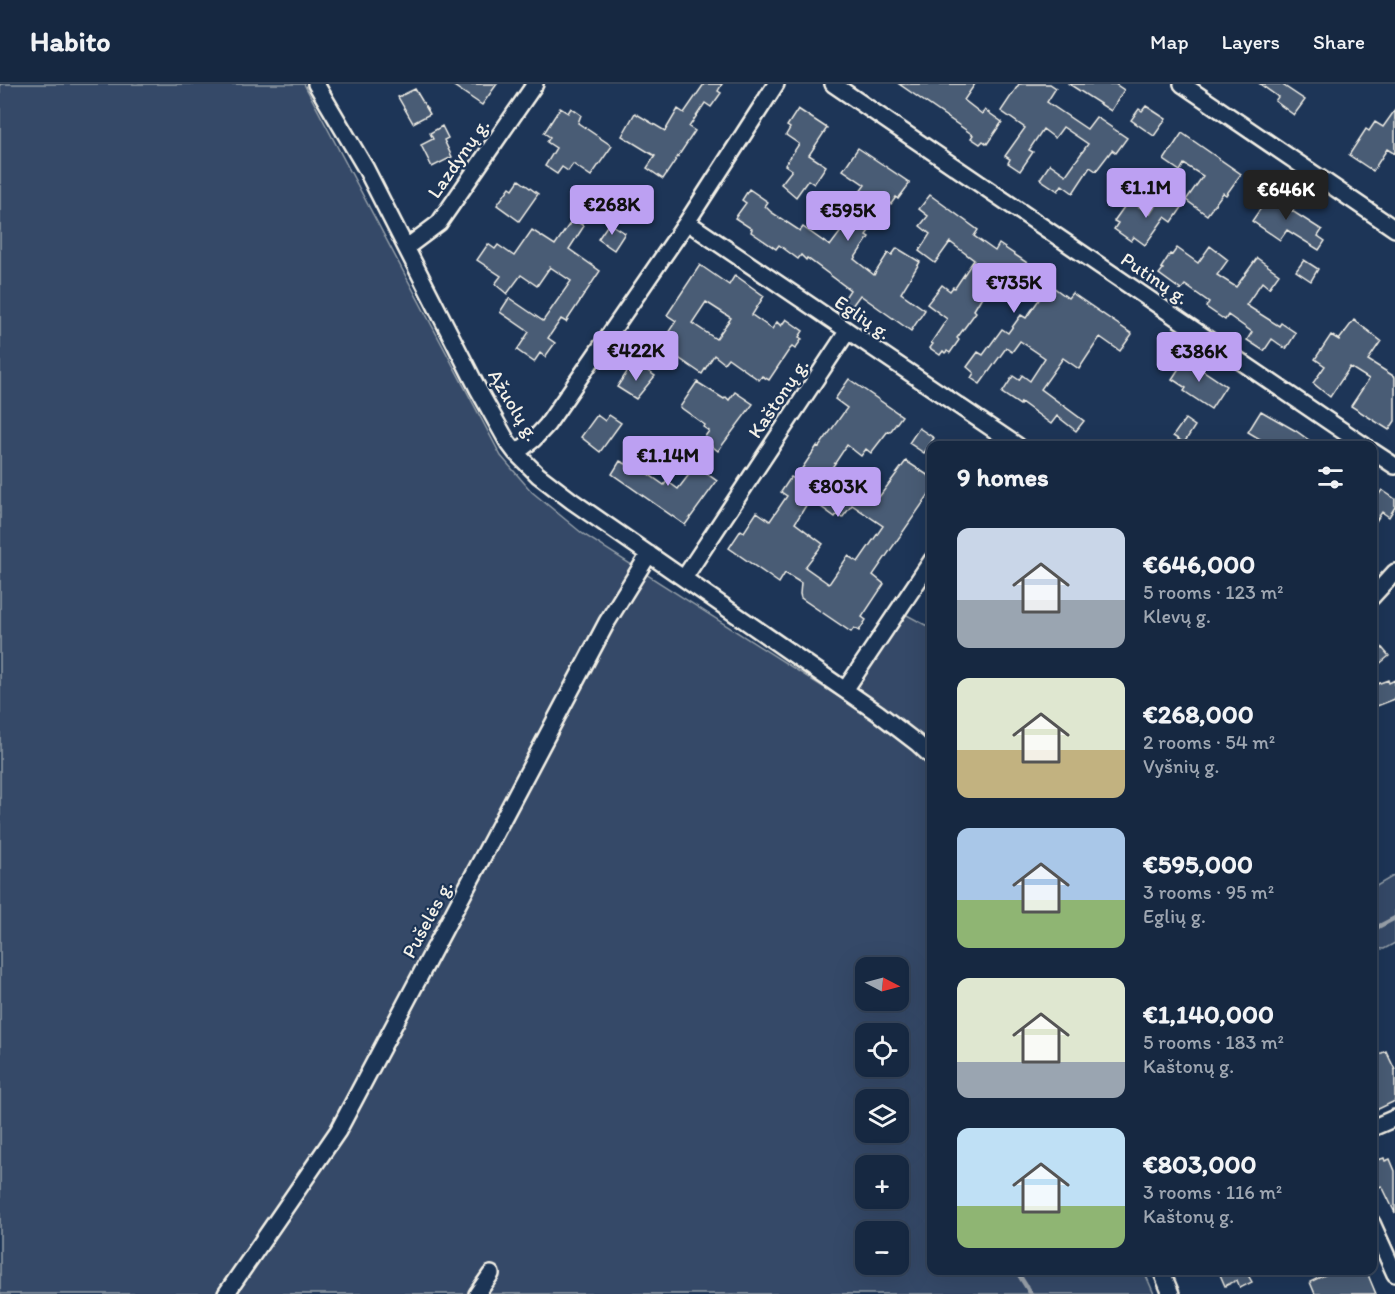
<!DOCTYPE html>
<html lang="en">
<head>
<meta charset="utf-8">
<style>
  body { margin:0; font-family:Itim,sans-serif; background:#23344c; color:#f1f3f6; height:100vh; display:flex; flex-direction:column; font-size:22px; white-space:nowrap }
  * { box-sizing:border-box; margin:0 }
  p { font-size:20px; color:#9ea6b1 }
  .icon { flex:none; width:33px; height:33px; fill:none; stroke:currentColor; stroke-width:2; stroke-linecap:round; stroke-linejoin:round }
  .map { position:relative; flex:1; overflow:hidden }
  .panel { position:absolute; left:927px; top:357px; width:450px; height:834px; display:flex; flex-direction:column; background:#162841; border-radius:12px; box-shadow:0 6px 24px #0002,0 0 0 2px #35445a }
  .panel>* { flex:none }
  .needle { width:39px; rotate:96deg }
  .fabs { position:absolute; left:855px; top:873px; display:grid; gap:12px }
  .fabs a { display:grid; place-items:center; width:54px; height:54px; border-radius:12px; background:#162841; box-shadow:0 6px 24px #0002,0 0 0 2px #35445a; font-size:30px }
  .price { position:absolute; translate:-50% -51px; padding:0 14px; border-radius:6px; background:#bca0f2; color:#111; font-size:20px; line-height:39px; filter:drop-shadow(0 2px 3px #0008) }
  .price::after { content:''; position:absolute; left:50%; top:36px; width:18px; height:14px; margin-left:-9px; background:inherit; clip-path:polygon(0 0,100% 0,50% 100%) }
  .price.current { background:#222; color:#fff }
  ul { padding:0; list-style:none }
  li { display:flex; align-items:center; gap:18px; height:150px; padding:0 30px }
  li span { display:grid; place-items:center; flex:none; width:168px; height:120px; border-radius:12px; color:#555 }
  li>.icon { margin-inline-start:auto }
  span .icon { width:72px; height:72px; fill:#fffc; stroke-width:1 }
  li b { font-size:26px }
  h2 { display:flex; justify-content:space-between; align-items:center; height:72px; padding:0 30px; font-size:26px }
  header { display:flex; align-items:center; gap:36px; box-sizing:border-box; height:84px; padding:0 30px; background:#162841; border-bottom:2px solid #35445a }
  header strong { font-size:28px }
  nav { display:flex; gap:33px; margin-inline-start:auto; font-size:21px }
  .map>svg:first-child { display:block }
</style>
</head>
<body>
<header>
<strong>Habito</strong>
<nav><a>Map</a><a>Layers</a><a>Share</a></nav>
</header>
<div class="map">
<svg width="1395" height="1210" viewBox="0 0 1395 1210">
  <rect width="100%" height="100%" fill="#1d3557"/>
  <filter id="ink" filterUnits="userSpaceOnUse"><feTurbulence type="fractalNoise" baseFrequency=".0167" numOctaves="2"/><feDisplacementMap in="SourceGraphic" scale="12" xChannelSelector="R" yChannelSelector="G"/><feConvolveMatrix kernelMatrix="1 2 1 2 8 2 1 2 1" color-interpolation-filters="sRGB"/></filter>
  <g filter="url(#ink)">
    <path fill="#354a67" stroke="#949ea8" stroke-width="1.5" fill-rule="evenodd" d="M 0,0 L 304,0 L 501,372 L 532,408 L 583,450 L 845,617 L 905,530 L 931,544 L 932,1186 L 1144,1187 L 1154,1210 L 0,1210 ZM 866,884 L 898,884 L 898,916 L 866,916 ZM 866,950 L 898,950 L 898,982 L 866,982 ZM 866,1016 L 898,1016 L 898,1048 L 866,1048 ZM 866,1082 L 898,1082 L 898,1114 L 866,1114 ZM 866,1148 L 898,1148 L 898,1180 L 866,1180 Z
      M 1395,791 L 1395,859 L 1384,865 L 1373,864 C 1376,848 1372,823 1373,804 Z"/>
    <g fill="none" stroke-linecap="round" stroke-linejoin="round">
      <path stroke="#9aa2ab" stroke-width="4.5" d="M 1372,846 L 1395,834
        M 1016,1186 L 1031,1210"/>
    </g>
    <path fill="#485b74" stroke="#f4f1e8" stroke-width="1.5" fill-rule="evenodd" d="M 451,0 L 497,0 L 482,21 Z
      M 704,0 L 722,0 L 718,7 L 721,9 L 711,23 L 705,19 L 689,43 L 695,47 L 663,95 L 647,84 L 655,72 L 622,52 L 635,29 L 665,47 L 678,25 L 684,29 Z
      M 899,0 L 975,0 L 964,16 L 982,30 L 985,26 L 1002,38 L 987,60 L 983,57 L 980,60 L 971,54 L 973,51 Z
      M 1019,0 L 1050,0 L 1056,4 L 1047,18 L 1087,45 L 1096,33 L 1127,54 L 1116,69 L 1112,66 L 1096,87 L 1090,83 L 1073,109 L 1062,101 L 1058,107 L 1040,95 L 1050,80 L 1066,91 L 1088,60 L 1063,43 L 1055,54 L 1043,45 L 1029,66 L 1033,68 L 1020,87 L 1008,79 L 1010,75 L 1005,72 L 1025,44 L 1001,27 Z
      M 1069,0 L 1115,0 L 1124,6 L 1111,27 Z
      M 1260,0 L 1281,0 L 1305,16 L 1294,31 L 1275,17 L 1278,13 Z
      M 415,5 L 430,30 L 413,39 L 398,13 Z
      M 1146,22 L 1166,35 L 1154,52 L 1131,36 L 1139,25 L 1142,27 Z
      M 560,24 L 568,29 L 571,24 L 581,31 L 578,39 L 612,62 L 591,92 L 573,80 L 568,87 L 562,83 L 557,90 L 545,82 L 556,64 L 547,58 L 550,53 L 544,49 Z
      M 798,25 L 827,44 L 809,71 L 826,82 L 814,100 L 808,96 L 796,113 L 781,100 L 792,86 L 785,81 L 799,60 L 786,51 L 790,44 L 787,42 Z
      M 1395,26 L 1395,70 L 1387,65 L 1373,87 L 1349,71 L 1366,45 L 1369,47 L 1375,38 L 1383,43 Z
      M 442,42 L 448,54 L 444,56 L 452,73 L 432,83 L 421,61 L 433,55 L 430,49 Z
      M 1182,49 L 1241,90 L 1226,111 L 1223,109 L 1207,131 L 1186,116 L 1203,92 L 1184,80 L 1180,87 L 1164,76 Z
      M 858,64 L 910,99 L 898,115 L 896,113 L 891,120 L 883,115 L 865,140 L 871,144 L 866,151 L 869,153 L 854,175 L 874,191 L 888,169 L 892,171 L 897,164 L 920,178 L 901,209 L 925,226 L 911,247 L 860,211 L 844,233 L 836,227 L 850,206 L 807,174 L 806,176 L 801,171 L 798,175 L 779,161 L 776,165 L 751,148 L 752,145 L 735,134 L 746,119 L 742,116 L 749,105 L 768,118 L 765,122 L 771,128 L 800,147 L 803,143 L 830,162 L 842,146 L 826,135 L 836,120 L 846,127 L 865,101 L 843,86 Z
      M 519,96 L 538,110 L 519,137 L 497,121 L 510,103 L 513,105 Z
      M 632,104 L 649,115 L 638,132 L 622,121 Z
      M 1272,108 L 1289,117 L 1288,119 L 1295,123 L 1292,127 L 1322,146 L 1318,152 L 1325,157 L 1319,166 L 1287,146 L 1280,156 L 1252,137 Z
      M 1164,109 L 1183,122 L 1172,138 L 1165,133 L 1145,161 L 1134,153 L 1131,157 L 1114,145 L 1118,139 L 1114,137 L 1129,116 L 1150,130 Z
      M 930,111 L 978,146 L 974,152 L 995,167 L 999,160 L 1048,193 L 1045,197 L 1068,214 L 1072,209 L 1132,250 L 1120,267 L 1100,253 L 1079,285 L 1063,274 L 1041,305 L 1084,337 L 1076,347 L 1057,332 L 1051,340 L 1021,318 L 1020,321 L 1002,309 L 1013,292 L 1019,296 L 1022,291 L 1030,297 L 1045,274 L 1020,257 L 1012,268 L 1006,264 L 980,300 L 971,294 L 974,289 L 967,283 L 978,268 L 983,271 L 1002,245 L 1008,249 L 1021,231 L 1026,234 L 1041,213 L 1019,199 L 1016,203 L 987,185 L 974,205 L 983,211 L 974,226 L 976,228 L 957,254 L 959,256 L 950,269 L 947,267 L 945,269 L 943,267 L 940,271 L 930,264 L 933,260 L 931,259 L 947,235 L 927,220 L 942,201 L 950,207 L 953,203 L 955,204 L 974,176 L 950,158 L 935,179 L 919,167 L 930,150 L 920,142 L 928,132 L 919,125 Z
      M 573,135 L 584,142 L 569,165 L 600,187 L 566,238 L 561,235 L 548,254 L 555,259 L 545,273 L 540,269 L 534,278 L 517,266 L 529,248 L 500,228 L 509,214 L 543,237 L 571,197 L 550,183 L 537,202 L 521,191 L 507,210 L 495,200 L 501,192 L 477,176 L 488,160 L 495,165 L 498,161 L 514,172 L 532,146 L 555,161 Z
      M 609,139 L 625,149 L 614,166 L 598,155 Z
      M 1210,162 L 1228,176 L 1217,191 L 1236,203 L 1257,174 L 1279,190 L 1269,204 L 1262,198 L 1246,221 L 1279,242 L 1281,239 L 1296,249 L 1286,265 L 1272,255 L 1264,267 L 1247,256 L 1252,248 L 1228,231 L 1225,236 L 1206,223 L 1209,218 L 1185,201 L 1181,206 L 1159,190 L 1163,185 L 1161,184 L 1170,170 L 1172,171 L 1177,164 L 1198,179 Z
      M 1304,176 L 1318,185 L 1311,197 L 1296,187 Z
      M 700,181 L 729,201 L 735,191 L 764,212 L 752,231 L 772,245 L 777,238 L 781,242 L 786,235 L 803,247 L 799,253 L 802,255 L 795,265 L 792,263 L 789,266 L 769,296 L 762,292 L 759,296 L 728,274 L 724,279 L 714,271 L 702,290 L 674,271 L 672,273 L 664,267 L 658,277 L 642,267 L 652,251 L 662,258 L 676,237 L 667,231 ZM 706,218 L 731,234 L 716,255 L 692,239 Z
      M 1354,236 L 1381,257 L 1368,276 L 1395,293 L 1395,337 L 1389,346 L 1351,322 L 1369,295 L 1350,283 L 1330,313 L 1313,299 L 1325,282 L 1315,275 L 1331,251 L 1339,256 Z
      M 1185,275 L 1191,279 L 1193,276 L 1202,283 L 1201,285 L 1226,302 L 1211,325 L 1184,307 L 1186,304 L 1172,295 Z
      M 642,283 L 655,292 L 636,315 L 617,303 L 629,285 L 637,291 Z
      M 849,295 L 902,332 L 890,348 L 888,347 L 871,369 L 866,365 L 861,372 L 847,361 L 829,388 L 860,410 L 865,403 L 879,413 L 906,377 L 932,394 L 932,406 L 873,491 L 884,500 L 862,533 L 866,536 L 859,547 L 854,544 L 851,548 L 801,514 L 800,510 L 801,499 L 785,489 L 779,499 L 729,464 L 741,446 L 744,448 L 757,428 L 770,437 L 787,412 L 781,408 L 791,393 L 795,395 L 817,362 L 819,363 L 847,324 L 835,315 ZM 810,415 L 835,433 L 837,430 L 842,434 L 852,421 L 883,442 L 858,478 L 848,472 L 829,500 L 805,483 L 823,460 L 795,439 Z
      M 697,298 L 724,315 L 726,313 L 729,316 L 735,308 L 753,320 L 718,367 L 703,355 L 709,347 L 703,343 L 705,341 L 680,323 Z
      M 1261,327 L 1296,347 L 1317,362 L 1270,361 L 1248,348 Z
      M 597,331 L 605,337 L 609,331 L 621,339 L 600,368 L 581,353 Z
      M 1185,335 L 1195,342 L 1184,359 L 1173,352 Z
      M 919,344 L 934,354 L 924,369 L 909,359 Z
      M 637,363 L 646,370 L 637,382 L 664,401 L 667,397 L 678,405 L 701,375 L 711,383 L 706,389 L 717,397 L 685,441 L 612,390 L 620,377 L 626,380 Z
      M 1382,406 L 1395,415 L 1395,423 L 1389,433 L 1382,428 L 1372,443 L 1372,420 Z
      M 1372,552 L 1389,572 L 1372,586 Z
      M 1388,596 L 1389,599 L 1395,596 L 1395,615 L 1372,624 L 1372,602 Z
      M 1386,967 L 1395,986 L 1395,1017 L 1372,1028 L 1373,973 Z
      M 1384,1074 L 1385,1077 L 1390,1075 L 1395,1087 L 1395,1129 L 1382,1102 L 1376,1104 L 1372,1096 L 1372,1078 Z
      M 1218,1186 L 1259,1186 L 1248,1191 L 1252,1198 L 1240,1204 L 1237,1196 L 1225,1202 Z
      M 1335,1186 L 1366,1186 L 1376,1210 L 1315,1210 L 1310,1198 Z"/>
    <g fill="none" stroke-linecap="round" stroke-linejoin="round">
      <g stroke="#f4f1e8" stroke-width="20">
        <path id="minor" d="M 316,0 L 365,83 L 478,305 L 507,357 L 516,369 L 538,391 L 572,417 L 878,629 L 917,659 L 932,673
          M 833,0 L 1365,362
          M 1182,0 L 1395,145
          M 687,138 L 1018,362
          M 407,163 L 439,139 L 535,0
          M 1372,367 L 1395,382
          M 516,369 L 534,355 L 547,341 L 687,138 L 776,0
          M 684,494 L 847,248
          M 1372,513 L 1395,488
          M 845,606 L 932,476
          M 1372,1044 L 1395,1034
          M 1372,1139 L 1395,1190
          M 1161,1186 L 1171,1210
          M 226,1210 L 338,1047 L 607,538 L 649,470
          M 477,1210 L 491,1190"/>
      </g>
      <use href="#minor" stroke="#1d3557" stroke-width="15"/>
    </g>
  </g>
  <g text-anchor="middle" stroke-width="4.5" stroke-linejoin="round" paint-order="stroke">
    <g font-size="20" fill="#f4f1e8" stroke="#1d3557">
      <text transform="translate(458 74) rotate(-55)" y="7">Lazdynų g.</text>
      <text transform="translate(1155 194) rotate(34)" y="7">Putinų g.</text>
      <text transform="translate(863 233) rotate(34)" y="7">Eglių g.</text>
      <text transform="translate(778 314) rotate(-56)" y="7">Kaštonų g.</text>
      <text transform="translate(514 321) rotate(59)" y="7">Ąžuolų g.</text>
      <text transform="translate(427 835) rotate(-62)" y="7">Pušelės g.</text>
    </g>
  </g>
</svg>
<div class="fabs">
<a><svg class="needle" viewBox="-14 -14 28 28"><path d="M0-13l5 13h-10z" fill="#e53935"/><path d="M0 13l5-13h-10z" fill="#9ea6b1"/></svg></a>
<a><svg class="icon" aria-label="locate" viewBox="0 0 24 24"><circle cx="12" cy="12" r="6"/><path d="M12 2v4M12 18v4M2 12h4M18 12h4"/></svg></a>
<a><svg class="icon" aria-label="layers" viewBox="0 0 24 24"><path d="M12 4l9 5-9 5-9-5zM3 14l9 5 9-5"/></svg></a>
<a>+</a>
<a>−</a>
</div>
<b class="price" style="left:1146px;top:135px">€1.1M</b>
<b class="price current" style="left:1286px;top:137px">€646K</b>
<b class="price" style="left:612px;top:152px">€268K</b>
<b class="price" style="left:848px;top:158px">€595K</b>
<b class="price" style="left:1014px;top:230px">€735K</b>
<b class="price" style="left:636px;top:298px">€422K</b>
<b class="price" style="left:1199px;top:299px">€386K</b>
<b class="price" style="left:668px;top:403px">€1.14M</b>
<b class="price" style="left:838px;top:434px">€803K</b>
<section class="panel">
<h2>9 homes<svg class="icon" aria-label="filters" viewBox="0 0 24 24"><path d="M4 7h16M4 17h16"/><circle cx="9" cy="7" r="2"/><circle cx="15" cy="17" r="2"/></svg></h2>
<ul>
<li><span style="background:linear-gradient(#c9d6e8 60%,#9aa5b1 0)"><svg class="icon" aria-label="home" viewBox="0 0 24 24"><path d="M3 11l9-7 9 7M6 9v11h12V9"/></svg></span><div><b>€646,000</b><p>5 rooms · 123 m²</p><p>Klevų g.</p></div></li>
<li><span style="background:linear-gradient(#dfe7d0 60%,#c2b280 0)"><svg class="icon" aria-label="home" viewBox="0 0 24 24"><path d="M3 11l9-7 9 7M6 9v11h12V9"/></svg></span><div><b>€268,000</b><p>2 rooms · 54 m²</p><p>Vyšnių g.</p></div></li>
<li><span style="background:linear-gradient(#a9c7e8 60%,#8fb573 0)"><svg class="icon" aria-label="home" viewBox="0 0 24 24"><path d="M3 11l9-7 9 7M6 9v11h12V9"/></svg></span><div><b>€595,000</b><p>3 rooms · 95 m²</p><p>Eglių g.</p></div></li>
<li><span style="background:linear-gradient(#dfe7d0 70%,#9aa5b1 0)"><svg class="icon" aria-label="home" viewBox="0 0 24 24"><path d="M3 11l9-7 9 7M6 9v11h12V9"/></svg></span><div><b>€1,140,000</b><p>5 rooms · 183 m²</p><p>Kaštonų g.</p></div></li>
<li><span style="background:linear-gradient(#bfe0f5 65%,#8fb573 0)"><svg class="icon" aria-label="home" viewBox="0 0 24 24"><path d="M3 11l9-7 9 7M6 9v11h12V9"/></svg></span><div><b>€803,000</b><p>3 rooms · 116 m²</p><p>Kaštonų g.</p></div></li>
</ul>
</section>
</div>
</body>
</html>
